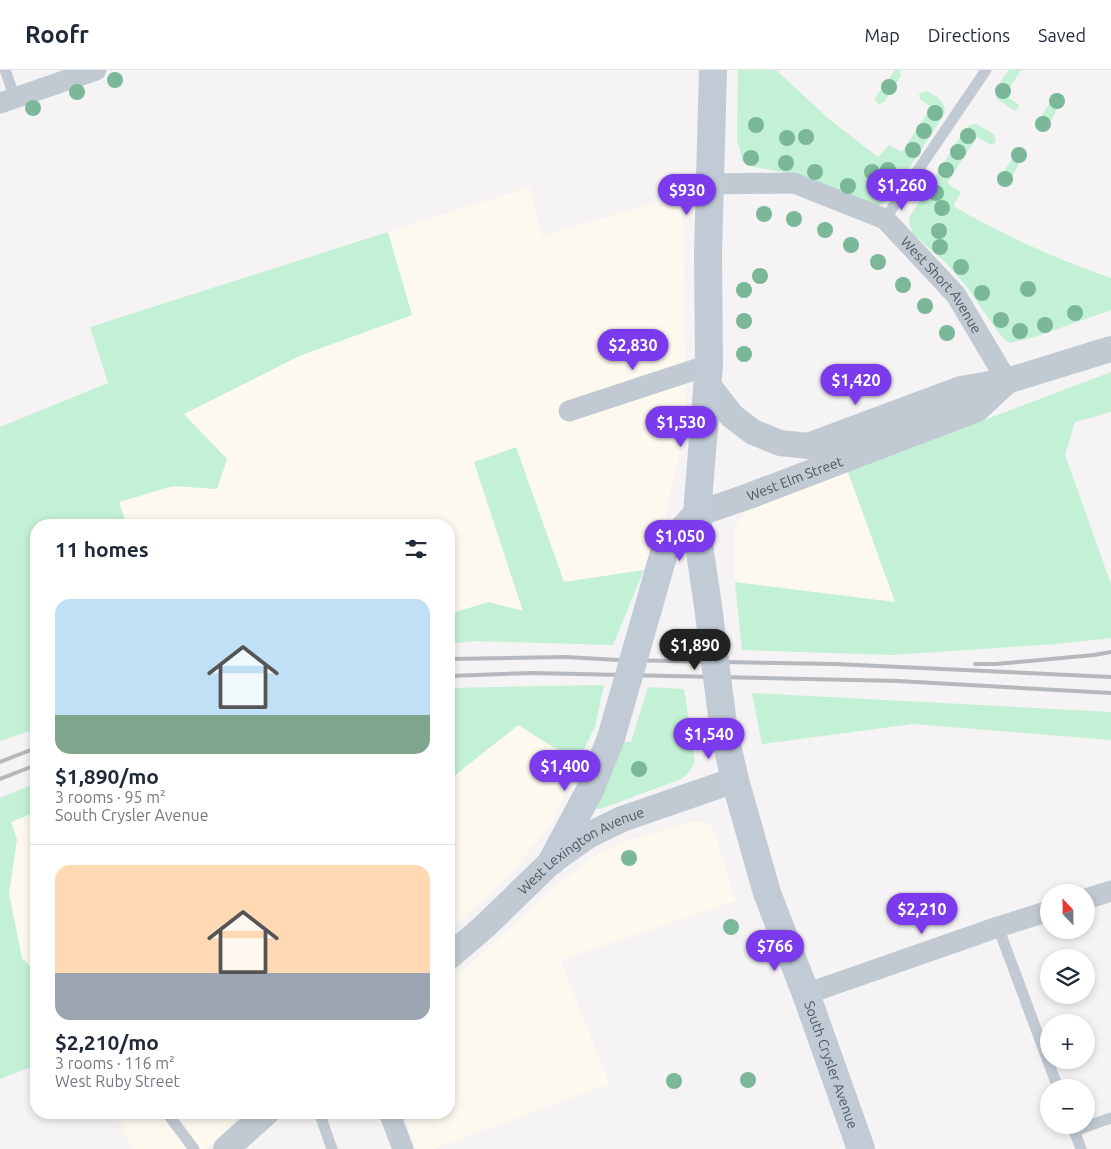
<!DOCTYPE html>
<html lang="en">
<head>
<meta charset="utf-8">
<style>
  body { margin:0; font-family:Ubuntu,sans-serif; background:#f2f2f3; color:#1f2937; height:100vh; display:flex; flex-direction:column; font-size:19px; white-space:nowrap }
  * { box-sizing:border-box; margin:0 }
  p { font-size:16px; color:#747a83 }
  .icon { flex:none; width:28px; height:28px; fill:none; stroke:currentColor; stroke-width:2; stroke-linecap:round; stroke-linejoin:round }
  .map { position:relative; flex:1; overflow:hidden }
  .sheet { position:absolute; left:30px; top:449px; width:425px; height:600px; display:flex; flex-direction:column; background:#fff; border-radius:20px; box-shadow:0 2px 8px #0003 }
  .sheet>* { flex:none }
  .needle { width:32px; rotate:338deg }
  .tools { position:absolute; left:1040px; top:814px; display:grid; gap:10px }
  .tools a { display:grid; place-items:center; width:55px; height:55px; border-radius:50%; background:#fff; box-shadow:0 2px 8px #0003; font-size:25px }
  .price { position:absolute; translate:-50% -42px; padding:0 11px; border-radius:18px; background:#7c3aed; color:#fff; font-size:16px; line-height:32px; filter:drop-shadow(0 1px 2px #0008) }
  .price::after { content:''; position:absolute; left:50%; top:30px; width:15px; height:11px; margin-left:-8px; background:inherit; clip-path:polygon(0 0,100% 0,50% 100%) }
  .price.selected { background:#222; color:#fff }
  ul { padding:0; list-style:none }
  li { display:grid; align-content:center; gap:10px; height:265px; padding:0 25px }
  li+li { border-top:1px solid #e0e1e3 }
  li span { display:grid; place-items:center; height:155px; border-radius:15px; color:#555 }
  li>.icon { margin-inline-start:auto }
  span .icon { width:90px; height:90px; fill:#fffc; stroke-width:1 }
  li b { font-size:21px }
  h2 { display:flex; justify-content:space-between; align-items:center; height:60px; padding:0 25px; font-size:21px }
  header { display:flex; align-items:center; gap:30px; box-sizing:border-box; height:70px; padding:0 25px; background:#fff; border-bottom:1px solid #e0e1e3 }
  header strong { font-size:24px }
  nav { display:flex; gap:28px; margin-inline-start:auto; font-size:18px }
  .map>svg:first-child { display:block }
</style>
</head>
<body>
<header>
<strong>Roofr</strong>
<nav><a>Map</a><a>Directions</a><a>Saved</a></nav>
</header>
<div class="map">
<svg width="1111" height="1079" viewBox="0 0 1111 1079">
  <rect width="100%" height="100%" fill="#f5f3f3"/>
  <path fill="#fdf9ef" d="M 529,117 L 542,166 L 683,125 L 686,353 L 665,448 L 644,500 L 564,512 L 516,378 L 474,393 L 523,542 L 489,532 L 449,544 L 449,455 L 127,455 L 119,433 L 173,416 L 217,419 L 227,389 L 183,344 L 299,286 L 412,245 L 388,162 Z
    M 848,402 L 895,532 L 735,512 L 735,458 L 744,443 L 766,431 Z
    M 518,655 L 577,692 L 553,752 L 507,807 L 449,860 L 449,710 Z
    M 36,742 L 36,902 L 22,888 L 9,823 L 17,769 L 11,751 Z
    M 695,751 L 710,755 L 716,768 L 736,831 L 561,890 L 609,1014 L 433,1079 L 416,1079 L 403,1043 L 449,1042 L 449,913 L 565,808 L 601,782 L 632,769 Z
    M 116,1043 L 245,1043 L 205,1079 L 132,1079 Z"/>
  <path fill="#c3f1d5" d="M 738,0 L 776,0 L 830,50 L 878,87 L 889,75 L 902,82 L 931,37 L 920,29 L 919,24 L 928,21 C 938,28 945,30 945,43 L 889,129 L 882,134 L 877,136 L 791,104 L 750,96 L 742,91 C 742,83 738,77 737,69 Z
    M 895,0 L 900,0 L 901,6 L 884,32 L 879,34 L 875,30 L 875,28 Z
    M 1009,0 L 1021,0 L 1005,25 L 1019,35 L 1018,38 L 1015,41 L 997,29 C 993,18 1003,9 1009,0 Z
    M 1057,25 L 1059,25 L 1061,30 L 1047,59 L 1043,60 L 1039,58 L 1038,52 L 1054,26 Z
    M 974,54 L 978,55 L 994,64 L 996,72 L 991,75 L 977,67 L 947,113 L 961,122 L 953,136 C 1003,165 1056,189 1111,208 L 1111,240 L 1035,267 L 1010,273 L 1004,269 L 998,262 L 967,217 L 946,193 L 913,164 L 909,154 L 910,146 L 966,58 L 970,55 Z
    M 1020,80 L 1024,81 L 1024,84 L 1009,113 L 1003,115 L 1000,110 L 1000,107 L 1017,82 Z
    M 388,162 L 412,245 L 299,286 L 184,344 L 227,389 L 217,419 L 173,416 L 119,432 L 127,455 L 36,455 L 36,659 L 0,671 L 0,357 L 108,313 L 90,257 Z
    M 1111,302 L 1111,342 L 1075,352 L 1065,385 L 1111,514 L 1111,568 L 1056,574 L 892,585 L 742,580 L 735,512 L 895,532 L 848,402 Z
    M 516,377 L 564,512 L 644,500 L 613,575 L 472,571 L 449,574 L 449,544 L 489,532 L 523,541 L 474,392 Z
    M 604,615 L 595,657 L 577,692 L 518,655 L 449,710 L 449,618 Z
    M 648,617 L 684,619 L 695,691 C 691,700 688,705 679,710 L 600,739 L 596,739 L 594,737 L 617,676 L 625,672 L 631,672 Z
    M 752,623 L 1111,642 L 1111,670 L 913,654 L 762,674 Z
    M 36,713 L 36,742 L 11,752 L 17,769 L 9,823 L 22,888 L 36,902 L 36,995 L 0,1009 L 0,728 Z"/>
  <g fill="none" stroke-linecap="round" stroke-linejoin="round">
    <path stroke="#c1cad2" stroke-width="11" d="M 5,0 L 15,28
      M 885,149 L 986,0
      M 998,857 L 1058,1018
      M 169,1042 L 170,1047 L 194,1079
      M 319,1042 L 332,1079
      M 1072,1055 L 1081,1079
      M 1074,1061 L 1111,1048"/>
    <g stroke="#c1cad2" stroke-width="21">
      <path d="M 0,33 L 96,0"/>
      <path id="s1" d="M 710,114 L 794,113 L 885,149 L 956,225 L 1007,311"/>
      <path d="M 569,341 L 709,295"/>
      <path d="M 1086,829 L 1111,821"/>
      <path d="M 806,924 L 998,857 L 1049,841"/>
      <path d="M 389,1042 L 403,1079"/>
    </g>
    <g stroke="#c1cad2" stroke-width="26">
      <path d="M 707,314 L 732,346 L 753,362 L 780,373 L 808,376 L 961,319 L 1007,311 L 1111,279"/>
      <path id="s2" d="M 697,444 L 749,426 L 977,339 L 1007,311"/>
      <path id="s3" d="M 449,887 L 484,857 L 552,791 L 589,765 L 622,749 L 735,710"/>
      <path d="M 226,1079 L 267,1042"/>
    </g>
    <g stroke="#c1cbd6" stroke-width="28">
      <path d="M 708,536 L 700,482 L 697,444 L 709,295 L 708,184 L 713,0"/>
      <path d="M 648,539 L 665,479 L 697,444"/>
      <path id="s4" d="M 724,662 L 735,710 L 767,823 L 806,924 L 861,1079"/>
      <path d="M 552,791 L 590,720 L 611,668"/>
    </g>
    <path stroke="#b5b8bd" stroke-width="4" d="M 449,589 L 565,587 L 619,590 L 835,594 L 1111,607
      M 975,594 L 996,594 L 1094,585 L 1111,582
      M 449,606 L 531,603 L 898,611 L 1111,623
      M 0,692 L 36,678
      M 0,709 L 36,695"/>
    <path stroke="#c1cbd6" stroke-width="28" d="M 708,536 L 724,662
      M 611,668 L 648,539"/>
  </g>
  <g fill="#7bb799">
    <circle cx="115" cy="10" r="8"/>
    <circle cx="889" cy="17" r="8"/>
    <circle cx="1003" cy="21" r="8"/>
    <circle cx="77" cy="22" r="8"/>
    <circle cx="1057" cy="31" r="8"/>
    <circle cx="33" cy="38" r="8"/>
    <circle cx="935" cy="43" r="8"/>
    <circle cx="1043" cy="54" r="8"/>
    <circle cx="756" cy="55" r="8"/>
    <circle cx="924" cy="61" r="8"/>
    <circle cx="968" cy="66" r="8"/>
    <circle cx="806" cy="67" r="8"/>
    <circle cx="787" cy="68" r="8"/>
    <circle cx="913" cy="80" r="8"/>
    <circle cx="958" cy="82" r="8"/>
    <circle cx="1019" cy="85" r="8"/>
    <circle cx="751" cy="88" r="8"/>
    <circle cx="786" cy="93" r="8"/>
    <circle cx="888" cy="100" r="8"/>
    <circle cx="946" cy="100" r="8"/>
    <circle cx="815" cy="102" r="8"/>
    <circle cx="872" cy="102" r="8"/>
    <circle cx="1005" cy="109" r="8"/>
    <circle cx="848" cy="116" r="8"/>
    <circle cx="936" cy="123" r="8"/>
    <circle cx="942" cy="138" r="8"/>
    <circle cx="764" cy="144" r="8"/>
    <circle cx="794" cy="149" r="8"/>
    <circle cx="825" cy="160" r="8"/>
    <circle cx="939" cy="161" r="8"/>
    <circle cx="851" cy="175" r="8"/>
    <circle cx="940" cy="177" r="8"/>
    <circle cx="878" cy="192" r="8"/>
    <circle cx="961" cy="197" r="8"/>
    <circle cx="760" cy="206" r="8"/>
    <circle cx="903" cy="215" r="8"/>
    <circle cx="1028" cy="219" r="8"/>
    <circle cx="744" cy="220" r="8"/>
    <circle cx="982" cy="223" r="8"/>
    <circle cx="925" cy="236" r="8"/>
    <circle cx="1075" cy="243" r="8"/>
    <circle cx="1001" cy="250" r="8"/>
    <circle cx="744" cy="251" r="8"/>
    <circle cx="1045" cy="255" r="8"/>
    <circle cx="1020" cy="261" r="8"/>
    <circle cx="947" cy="263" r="8"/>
    <circle cx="744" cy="284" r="8"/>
    <circle cx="639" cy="699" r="8"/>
    <circle cx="629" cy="788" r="8"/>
    <circle cx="731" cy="857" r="8"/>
    <circle cx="748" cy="1010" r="8"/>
    <circle cx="674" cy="1011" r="8"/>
  </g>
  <g text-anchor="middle" stroke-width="4.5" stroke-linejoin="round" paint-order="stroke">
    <g font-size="14" fill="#4a5661" stroke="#fff">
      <text dy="5" stroke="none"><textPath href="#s1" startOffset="269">West Short Avenue</textPath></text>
      <text dy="5" stroke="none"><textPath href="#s2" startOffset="104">West Elm Street</textPath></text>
      <text dy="5" stroke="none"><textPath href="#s3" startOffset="171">West Lexington Avenue</textPath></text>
      <text dy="5" stroke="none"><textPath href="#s4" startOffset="350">South Crysler Avenue</textPath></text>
    </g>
  </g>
</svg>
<div class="tools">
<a><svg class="needle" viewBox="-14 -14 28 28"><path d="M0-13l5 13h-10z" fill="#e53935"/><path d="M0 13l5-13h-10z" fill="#747a83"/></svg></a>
<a><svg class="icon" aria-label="layers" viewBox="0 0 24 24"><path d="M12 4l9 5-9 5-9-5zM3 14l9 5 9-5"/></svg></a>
<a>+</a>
<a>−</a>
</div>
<b class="price" style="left:902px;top:141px">$1,260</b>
<b class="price" style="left:687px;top:146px">$930</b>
<b class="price" style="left:633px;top:301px">$2,830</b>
<b class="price" style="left:856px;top:336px">$1,420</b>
<b class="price" style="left:681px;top:378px">$1,530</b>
<b class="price" style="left:680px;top:492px">$1,050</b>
<b class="price selected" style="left:695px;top:601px">$1,890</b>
<b class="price" style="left:709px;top:690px">$1,540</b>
<b class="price" style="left:565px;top:722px">$1,400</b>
<b class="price" style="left:922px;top:865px">$2,210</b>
<b class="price" style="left:775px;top:902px">$766</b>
<section class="sheet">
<h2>11 homes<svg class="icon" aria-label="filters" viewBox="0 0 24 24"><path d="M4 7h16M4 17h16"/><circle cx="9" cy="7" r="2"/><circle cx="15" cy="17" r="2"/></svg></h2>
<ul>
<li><span style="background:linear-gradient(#bfe0f5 75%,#7fa58c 0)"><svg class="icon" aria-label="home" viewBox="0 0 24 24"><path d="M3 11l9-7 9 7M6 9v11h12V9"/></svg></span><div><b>$1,890/mo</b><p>3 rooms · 95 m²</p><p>South Crysler Avenue</p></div></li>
<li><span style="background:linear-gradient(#ffd9b3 70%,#9aa5b1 0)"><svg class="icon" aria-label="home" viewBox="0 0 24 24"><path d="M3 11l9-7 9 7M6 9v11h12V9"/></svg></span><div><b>$2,210/mo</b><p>3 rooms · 116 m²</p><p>West Ruby Street</p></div></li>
</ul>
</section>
</div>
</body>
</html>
